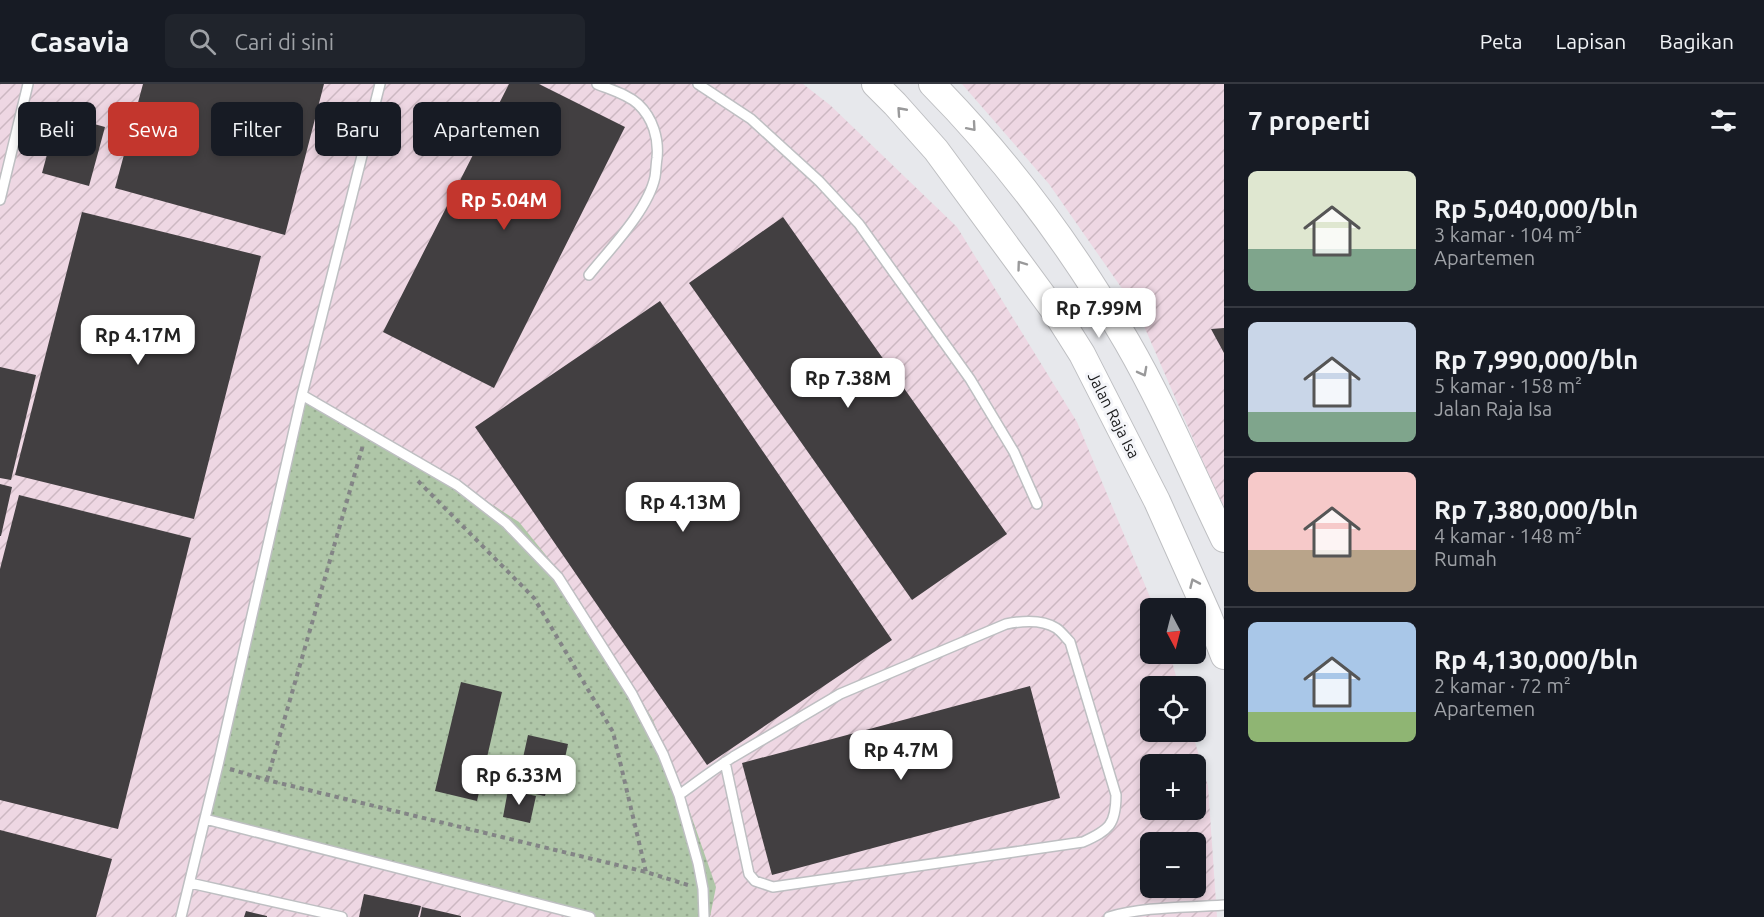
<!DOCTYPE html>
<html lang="id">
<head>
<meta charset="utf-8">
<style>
  body { margin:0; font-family:Ubuntu,sans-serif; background:#20242c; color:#f1f3f6; height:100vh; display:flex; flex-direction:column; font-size:22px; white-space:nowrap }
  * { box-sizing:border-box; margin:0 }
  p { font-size:20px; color:#9ea1a6 }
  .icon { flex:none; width:33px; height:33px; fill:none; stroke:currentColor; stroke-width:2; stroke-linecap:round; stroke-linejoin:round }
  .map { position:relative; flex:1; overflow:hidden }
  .panel { display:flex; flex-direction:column; background:#171b24; width:540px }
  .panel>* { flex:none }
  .guide { position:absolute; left:18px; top:18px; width:570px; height:54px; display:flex; gap:12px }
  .needle { width:39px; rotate:173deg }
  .tools { position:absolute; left:1140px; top:514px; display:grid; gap:12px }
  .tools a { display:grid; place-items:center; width:66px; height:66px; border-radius:9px; background:#171b24; box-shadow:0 3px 9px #0003; font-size:30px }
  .price { position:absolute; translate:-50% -51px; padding:0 14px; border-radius:12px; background:#fff; color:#222; font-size:20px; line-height:39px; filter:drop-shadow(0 2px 3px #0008) }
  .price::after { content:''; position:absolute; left:50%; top:36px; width:18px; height:14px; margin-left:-9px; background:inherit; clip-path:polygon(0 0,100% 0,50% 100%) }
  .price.on { background:#c3362d; color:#fff }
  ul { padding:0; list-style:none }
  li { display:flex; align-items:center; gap:18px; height:150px; padding:0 24px }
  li+li { border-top:2px solid #363941 }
  li span { display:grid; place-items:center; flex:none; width:168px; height:120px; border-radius:9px; color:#555 }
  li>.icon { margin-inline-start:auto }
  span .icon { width:72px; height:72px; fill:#fffc; stroke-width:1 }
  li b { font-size:26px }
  h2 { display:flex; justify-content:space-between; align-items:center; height:72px; padding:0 24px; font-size:26px }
  .chip { padding:0 21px; border-radius:9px; background:#171b24; box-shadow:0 3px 9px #0003; font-size:21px; line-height:54px }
  .chip.on { background:#c3362d; color:#fff }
  header { display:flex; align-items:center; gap:36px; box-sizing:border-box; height:84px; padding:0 30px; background:#171b24; border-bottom:2px solid #363941 }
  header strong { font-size:28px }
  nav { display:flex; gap:33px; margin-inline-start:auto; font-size:21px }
  .search { width:420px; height:54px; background:#20242c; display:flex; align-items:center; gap:15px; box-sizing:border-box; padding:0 21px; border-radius:9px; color:#9ea1a6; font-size:22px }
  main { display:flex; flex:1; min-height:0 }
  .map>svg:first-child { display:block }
</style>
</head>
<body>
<header>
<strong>Casavia</strong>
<div class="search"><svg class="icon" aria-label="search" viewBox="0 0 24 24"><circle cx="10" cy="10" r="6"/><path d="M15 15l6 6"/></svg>Cari di sini</div>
<nav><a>Peta</a><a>Lapisan</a><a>Bagikan</a></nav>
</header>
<main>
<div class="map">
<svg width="1224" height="833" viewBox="0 0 1224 833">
  <defs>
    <pattern id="industrial-furrows" width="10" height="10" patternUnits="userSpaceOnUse" patternTransform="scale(1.5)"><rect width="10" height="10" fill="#eed7e3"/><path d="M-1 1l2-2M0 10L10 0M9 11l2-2" fill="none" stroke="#ccb8c2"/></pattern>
    <pattern id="grass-dots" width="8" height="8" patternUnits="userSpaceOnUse" patternTransform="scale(1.5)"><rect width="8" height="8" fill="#afc6a8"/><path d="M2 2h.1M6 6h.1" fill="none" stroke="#96aa90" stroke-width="1.8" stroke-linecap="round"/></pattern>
  </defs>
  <rect width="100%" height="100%" fill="#e7e8ec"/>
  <path fill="url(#industrial-furrows)" fill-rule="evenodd" d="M 0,0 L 803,0 L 830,21 L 957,143 L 1077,338 L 1155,525 L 1150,525 L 1150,570 L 1170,570 L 1179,603 L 1150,603 L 1150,648 L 1192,648 L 1208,702 L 1217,833 L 0,833 ZM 1150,681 L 1196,681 L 1196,726 L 1150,726 ZM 1150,759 L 1196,759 L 1196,804 L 1150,804 Z
    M 962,0 L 1224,0 L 1224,423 L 1208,389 L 1137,226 L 1049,100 Z"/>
  <path fill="url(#grass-dots)" d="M 302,311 L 451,394 L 519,438 L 566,496 L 652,634 L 684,711 L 716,803 L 710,833 L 590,833 L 205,735 Z"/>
  <path fill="#423f41" d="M 143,0 L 324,0 L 285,151 L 115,104 Z
    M 509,0 L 539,0 L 625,43 L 494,304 L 383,248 Z
    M 58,30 L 105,43 L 89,102 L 42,89 Z
    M 82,128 L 261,172 L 194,435 L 15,391 Z
    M 783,133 L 1007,450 L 912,516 L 689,199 Z
    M 660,217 L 892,556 L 707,681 L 475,343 Z
    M 1224,244 L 1224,269 L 1211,245 Z
    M 0,283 L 36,291 L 11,396 L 0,394 Z
    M 0,400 L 12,403 L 1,452 L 0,452 Z
    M 19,411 L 191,454 L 118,745 L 0,716 L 0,485 Z
    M 461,598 L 502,608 L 477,717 L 435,707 Z
    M 1030,602 L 1060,714 L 772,791 L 742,679 Z
    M 528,651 L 568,660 L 559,702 L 548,700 L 545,712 L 516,706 Z
    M 508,706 L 536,712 L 530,739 L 503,733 Z
    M 0,746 L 112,775 L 96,833 L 0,833 Z
    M 364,810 L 421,822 L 418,833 L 359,833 Z
    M 422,823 L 461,832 L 461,833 L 420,833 Z
    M 246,827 L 267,832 L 267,833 L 244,833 Z"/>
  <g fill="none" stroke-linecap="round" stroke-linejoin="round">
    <g stroke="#bebfc2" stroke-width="12">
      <path id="lane" d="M 698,0 L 751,35 L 819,97 L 859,140 L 970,295 L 1014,368 L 1037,420
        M 0,116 L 28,0
        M 589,191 C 610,165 648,126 655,93 C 656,87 656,80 657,74 C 659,55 653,34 638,20 C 627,10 611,6 597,0
        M 302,311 L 457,401 L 506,439 L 558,493 L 632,610 L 663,670 L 679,711 L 698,779 L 703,805 L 704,833
        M 679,711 C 697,698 714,685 733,673 L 840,610 L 1006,540 C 1021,537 1042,535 1056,544 C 1061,547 1066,554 1070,558 L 1116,711 C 1116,741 1109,746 1083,758 L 773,803 L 755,797 L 749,790 L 725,678
        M 205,735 L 590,833
        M 190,799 L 342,833
        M 181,833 L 218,681 L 302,311 L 380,0
        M 1109,833 C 1146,822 1186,824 1224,821"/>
    </g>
    <g stroke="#bebfc2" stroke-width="28">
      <path id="secondary" d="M 875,0 L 895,20 L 936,66 L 1058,232 L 1082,270 L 1157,417 L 1208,531 L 1224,572
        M 932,0 C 1008,77 1073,165 1127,258 C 1164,322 1192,389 1224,455"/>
    </g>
    <path stroke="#838486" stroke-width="4" stroke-dasharray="4.5 4.5" stroke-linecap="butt" d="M 418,397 L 534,514 L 613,648 L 646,788
      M 230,685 L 267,696 L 646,788 L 688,801
      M 267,696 L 363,361"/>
    <use href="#lane" stroke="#fff" stroke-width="9"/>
    <use href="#secondary" stroke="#fff" stroke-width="26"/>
  </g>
  <defs><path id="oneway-chevron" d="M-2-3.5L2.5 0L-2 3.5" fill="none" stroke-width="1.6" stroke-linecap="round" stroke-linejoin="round" transform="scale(1.5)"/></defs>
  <g stroke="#99999a">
    <use href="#oneway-chevron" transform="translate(901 27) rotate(-132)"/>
    <use href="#oneway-chevron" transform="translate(972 43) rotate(49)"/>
    <use href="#oneway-chevron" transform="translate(1021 181) rotate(-126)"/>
    <use href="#oneway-chevron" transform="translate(1143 288) rotate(62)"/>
    <use href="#oneway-chevron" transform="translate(1194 499) rotate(-114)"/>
  </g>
  <g text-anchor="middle" stroke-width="6" stroke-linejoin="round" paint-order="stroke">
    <g font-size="16" fill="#1c1d1e" stroke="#f4f5f9">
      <text transform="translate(1114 331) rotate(63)" y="6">Jalan Raja Isa</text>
    </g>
  </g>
</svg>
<div class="tools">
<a><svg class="needle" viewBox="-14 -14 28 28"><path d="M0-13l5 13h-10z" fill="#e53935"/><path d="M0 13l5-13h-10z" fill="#9ea1a6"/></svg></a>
<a><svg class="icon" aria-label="locate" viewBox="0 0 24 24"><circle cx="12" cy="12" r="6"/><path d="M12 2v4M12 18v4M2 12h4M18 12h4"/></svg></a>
<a>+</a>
<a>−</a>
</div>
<b class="price on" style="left:504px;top:147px">Rp 5.04M</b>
<b class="price" style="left:1099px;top:255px">Rp 7.99M</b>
<b class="price" style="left:138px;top:282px">Rp 4.17M</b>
<b class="price" style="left:848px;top:325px">Rp 7.38M</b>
<b class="price" style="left:683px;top:449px">Rp 4.13M</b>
<b class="price" style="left:901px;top:697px">Rp 4.7M</b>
<b class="price" style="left:519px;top:722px">Rp 6.33M</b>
<div class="guide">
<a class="chip">Beli</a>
<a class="chip on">Sewa</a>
<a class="chip">Filter</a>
<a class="chip">Baru</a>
<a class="chip">Apartemen</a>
</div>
</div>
<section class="panel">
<h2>7 properti<svg class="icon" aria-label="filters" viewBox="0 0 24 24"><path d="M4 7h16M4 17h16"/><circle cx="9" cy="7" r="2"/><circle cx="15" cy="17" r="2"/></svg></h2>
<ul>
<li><span style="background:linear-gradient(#dfe7d0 65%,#7fa58c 0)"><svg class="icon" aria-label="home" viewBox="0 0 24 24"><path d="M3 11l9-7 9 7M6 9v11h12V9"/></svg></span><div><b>Rp 5,040,000/bln</b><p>3 kamar · 104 m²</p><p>Apartemen</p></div></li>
<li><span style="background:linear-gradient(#c9d6e8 75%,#7fa58c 0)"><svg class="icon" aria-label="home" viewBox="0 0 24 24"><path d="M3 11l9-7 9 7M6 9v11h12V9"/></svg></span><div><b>Rp 7,990,000/bln</b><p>5 kamar · 158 m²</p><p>Jalan Raja Isa</p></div></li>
<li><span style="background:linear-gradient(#f6c9c9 65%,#b9a48a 0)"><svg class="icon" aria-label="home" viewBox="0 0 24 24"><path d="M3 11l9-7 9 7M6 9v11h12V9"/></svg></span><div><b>Rp 7,380,000/bln</b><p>4 kamar · 148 m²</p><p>Rumah</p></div></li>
<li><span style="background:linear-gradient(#a9c7e8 75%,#8fb573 0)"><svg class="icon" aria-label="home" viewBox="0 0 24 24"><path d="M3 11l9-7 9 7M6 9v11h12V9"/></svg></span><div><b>Rp 4,130,000/bln</b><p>2 kamar · 72 m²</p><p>Apartemen</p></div></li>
</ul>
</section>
</main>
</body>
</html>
